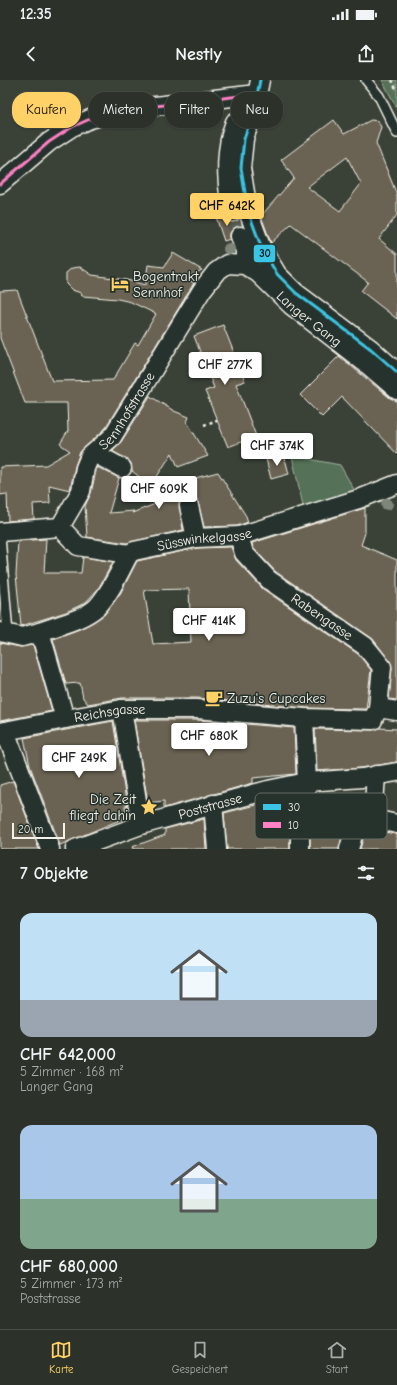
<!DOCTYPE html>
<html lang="de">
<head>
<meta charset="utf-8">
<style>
  body { margin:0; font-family:"Comic Neue",sans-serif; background:#383e36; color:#f1f3f6; height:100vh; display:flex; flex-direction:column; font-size:15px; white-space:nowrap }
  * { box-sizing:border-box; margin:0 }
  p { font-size:13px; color:#a6aaa8 }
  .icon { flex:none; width:22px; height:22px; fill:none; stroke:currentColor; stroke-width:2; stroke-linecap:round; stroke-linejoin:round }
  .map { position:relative; height:769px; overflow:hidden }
  .sheet { display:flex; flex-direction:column; background:#2c322a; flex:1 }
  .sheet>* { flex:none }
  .banner { position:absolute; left:12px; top:12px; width:373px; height:36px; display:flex; gap:8px }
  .scale { position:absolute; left:12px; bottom:10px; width:53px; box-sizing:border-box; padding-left:4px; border:2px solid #f4f1e8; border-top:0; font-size:11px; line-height:14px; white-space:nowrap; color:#f4f1e8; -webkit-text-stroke:3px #26332d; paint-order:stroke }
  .price { position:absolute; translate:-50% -34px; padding:0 9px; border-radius:4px; background:#fff; color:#222; font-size:13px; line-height:26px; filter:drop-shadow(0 1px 2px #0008) }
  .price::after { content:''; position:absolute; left:50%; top:24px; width:12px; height:9px; margin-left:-6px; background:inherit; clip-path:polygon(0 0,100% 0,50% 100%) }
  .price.active { background:#ffd166; color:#111 }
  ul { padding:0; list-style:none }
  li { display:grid; align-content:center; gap:8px; height:212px; padding:0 20px }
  li span { display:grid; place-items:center; height:124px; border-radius:12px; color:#555 }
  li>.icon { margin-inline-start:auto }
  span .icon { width:72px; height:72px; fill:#fffc; stroke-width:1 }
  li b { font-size:17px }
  h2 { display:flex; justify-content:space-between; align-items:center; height:48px; padding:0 20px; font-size:17px }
  .tag { padding:0 14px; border-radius:16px; background:#2c322a; box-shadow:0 1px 3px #0004,0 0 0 1px #484d47; font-size:14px; line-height:36px }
  .tag.active { background:#ffd166; color:#111 }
  .status { display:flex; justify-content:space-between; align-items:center; height:28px; padding:0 20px; background:#2c322a; direction:ltr }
  .status svg { height:11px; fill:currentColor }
  header { display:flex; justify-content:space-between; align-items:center; height:52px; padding:0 20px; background:#2c322a; font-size:18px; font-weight:700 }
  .tabs { display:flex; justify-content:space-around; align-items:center; height:56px; border-top:1px solid #484d47; background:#2c322a; font-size:11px; color:#a6aaa8 }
  .tabs a { display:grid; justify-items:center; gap:2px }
  .tabs .active { color:#ffd166 }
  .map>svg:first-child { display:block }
</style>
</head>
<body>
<div class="status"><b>12:35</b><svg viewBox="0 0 49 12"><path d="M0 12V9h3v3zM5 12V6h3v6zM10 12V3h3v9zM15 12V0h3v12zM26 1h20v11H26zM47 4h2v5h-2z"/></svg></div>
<header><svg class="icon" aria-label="back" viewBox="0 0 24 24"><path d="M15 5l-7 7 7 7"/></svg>Nestly<svg class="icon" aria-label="share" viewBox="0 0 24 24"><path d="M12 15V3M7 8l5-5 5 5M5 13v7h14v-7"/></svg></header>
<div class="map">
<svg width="397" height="769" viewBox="0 0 397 769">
  <rect width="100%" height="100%" fill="#3a4238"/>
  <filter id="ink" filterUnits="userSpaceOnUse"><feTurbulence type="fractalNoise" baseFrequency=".025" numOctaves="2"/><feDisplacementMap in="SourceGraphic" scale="8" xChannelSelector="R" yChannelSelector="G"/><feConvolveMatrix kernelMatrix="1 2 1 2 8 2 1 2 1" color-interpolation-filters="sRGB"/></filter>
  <g filter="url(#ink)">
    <path fill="#557259" stroke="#a4b2a0" d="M 382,0 L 397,0 L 397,28 Z
      M 292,376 L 340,385 L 356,413 L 304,430 Z"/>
    <path fill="#6a6452" stroke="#f4f1e8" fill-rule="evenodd" d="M 334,40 L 344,54 L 371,40 L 378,41 L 381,47 L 376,63 L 397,115 L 397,135 L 379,159 L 397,174 L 397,239 L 361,211 L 368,202 L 291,144 L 271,163 L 261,136 L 294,98 L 281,80 ZM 347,77 L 361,104 L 340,131 L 307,107 Z
      M 222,135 L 229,142 L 234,142 L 240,139 L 242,146 L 232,149 L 230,154 L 230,159 L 224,161 L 216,137 Z
      M 173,173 L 202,190 L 185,198 L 194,203 L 104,350 L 80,372 L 75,386 L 70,410 L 49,405 L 50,423 L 33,424 L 34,439 L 8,441 L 7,414 L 0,415 L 0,387 L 46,385 L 70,371 L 60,364 L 68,351 L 67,323 L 25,323 L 0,258 L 0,211 L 17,210 L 52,301 L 113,300 L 135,263 L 138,265 L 156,234 L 131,222 L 118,219 L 82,216 L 81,213 L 72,210 L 66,204 L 66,193 L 72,188 L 80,187 L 92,195 L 127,200 L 145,205 L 148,185 L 164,187 Z
      M 223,245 L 245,301 L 236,304 L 256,356 L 228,367 L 205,311 L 214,308 L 194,256 Z
      M 339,276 L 390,318 L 397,321 L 397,374 L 342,317 L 322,337 L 300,315 Z
      M 150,316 L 174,331 L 189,337 L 187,342 L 208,376 L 178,387 L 172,373 L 151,406 L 132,391 L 131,383 L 127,379 L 112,371 L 121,362 Z
      M 284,375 L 289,394 L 271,399 L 266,379 Z
      M 97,387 L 119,398 L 109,433 L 134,431 L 132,433 L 189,411 L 184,401 L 218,392 L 246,436 L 248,442 L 237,446 L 204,447 L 197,419 L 193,416 L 187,416 L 182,418 L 179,423 L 183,450 L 127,463 L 87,457 L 85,426 L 91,413 Z
      M 365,428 L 365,453 L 361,465 L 397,480 L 397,620 L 389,619 L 392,588 L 390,581 L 373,559 L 276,492 L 253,468 L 252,463 Z
      M 46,459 L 44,493 L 81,493 L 83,477 L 113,482 L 98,509 L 85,523 L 66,532 L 21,546 L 16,495 L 18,461 Z
      M 231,467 L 236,480 L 263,509 L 358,574 L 371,590 L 366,629 L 305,628 L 197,618 L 122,618 L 88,624 L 83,618 L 80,603 L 66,604 L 53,559 L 82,548 L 104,535 L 120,514 L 137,481 L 197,468 ZM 189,509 L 191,562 L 153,564 L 144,510 Z
      M 0,563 L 20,567 L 33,565 L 52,631 L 0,641 Z
      M 134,640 L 197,640 L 294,648 L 296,694 L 253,698 L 253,703 L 164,728 L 164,721 L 148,723 Z
      M 113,641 L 127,726 L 125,726 L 127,737 L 60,765 L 30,686 L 24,658 Z
      M 379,648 L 397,649 L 397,682 L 361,688 L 317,691 L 315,649 L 373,650 Z
      M 13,701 L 39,769 L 0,769 L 0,705 Z
      M 295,715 L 290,751 L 290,769 L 227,769 L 224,733 Z
      M 316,715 L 358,717 L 356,727 L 351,730 L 348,734 L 339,769 L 310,769 L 310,753 Z
      M 204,739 L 206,769 L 133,769 L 132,767 L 165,755 L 165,749 Z
      M 366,749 L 397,754 L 397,769 L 360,769 Z"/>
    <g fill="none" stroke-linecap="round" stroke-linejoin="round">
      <path stroke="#565c52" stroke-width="18" stroke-dasharray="18 9" stroke-linecap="butt" d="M 232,132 L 240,156"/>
      <g stroke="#f4f1e8" stroke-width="12">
        <path id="lane" d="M 366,0 L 379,16 L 397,53
          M 0,456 L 8,554"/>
      </g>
      <g stroke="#f4f1e8" stroke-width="21">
        <g id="street">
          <path d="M 260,0 L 255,26 L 244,59 L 241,88 L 248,131 L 262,169 L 277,194 L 296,213 L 371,269 L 397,292"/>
          <path d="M 0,104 L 49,62 L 72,47 L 90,39 L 130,29 L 257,14"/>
          <path d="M 232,132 C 226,103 224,71 235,42"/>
          <path d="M 240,156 L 245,171 L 245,185"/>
          <path d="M 94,373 L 122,388"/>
          <path d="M 189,426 L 196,458"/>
          <path d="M 60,447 L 78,466 L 129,474"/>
          <path id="s1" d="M 0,452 L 60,447 L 81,411 L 85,388 L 90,376 L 112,357 L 202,210 L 216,192 L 227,184 L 245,185 L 258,193 L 292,226 L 369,286 L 397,310"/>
          <path id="s2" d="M 239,456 L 244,473 L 269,500 L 365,566 L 382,587 L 378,628"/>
          <path id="s3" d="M 0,552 L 22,557 L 40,552 L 65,639 L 122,629 L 197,629 L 304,638 L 373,640 L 378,628 L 397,631"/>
          <path id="s4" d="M 40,552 C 58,545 83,540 97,527 C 111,512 120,491 129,474 L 134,471 L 196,458 L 239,456 L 359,419 L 397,404"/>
          <path d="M 122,629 L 141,745"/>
          <path d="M 5,651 L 50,769"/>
          <path d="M 0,652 L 65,639"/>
          <path d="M 213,724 L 217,769"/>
          <path d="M 373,739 L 397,744"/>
          <path id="s5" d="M 75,769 L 141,745 L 268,710 L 307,702 L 362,698 L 397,692"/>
          <path d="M 300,769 L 300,752 L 307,702 L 304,638"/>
          <path d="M 349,769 L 358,737 L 373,739 L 376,695"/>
        </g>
      </g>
      <path stroke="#f4f1e8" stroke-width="2.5" stroke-dasharray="3 3" stroke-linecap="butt" d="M 392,0 L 397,11
        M 204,345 L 217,340"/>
      <use href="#lane" stroke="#26332d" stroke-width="9"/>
      <use href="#street" stroke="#26332d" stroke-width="18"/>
      <g stroke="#26332d" stroke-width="6">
        <path id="bus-1" d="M 260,0 L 255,26 L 244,59 L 241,88 L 248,131 L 262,169 L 277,194 L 296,213 L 371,269 L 397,292"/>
      </g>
      <g stroke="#26332d" stroke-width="6">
        <path id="bus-2" d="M 0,104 L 49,62 L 72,47 L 90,39 L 130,29 L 257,14"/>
      </g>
      <use href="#bus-1" stroke="#3ac5e4" stroke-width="3"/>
      <use href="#bus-2" stroke="#ff80c5" stroke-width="3"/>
    </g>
    <g fill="#7d8679">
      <circle cx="229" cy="169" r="6"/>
      <circle cx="387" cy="424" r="6"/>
    </g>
  </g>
  <defs>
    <g id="hotel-bare" transform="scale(1.38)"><path d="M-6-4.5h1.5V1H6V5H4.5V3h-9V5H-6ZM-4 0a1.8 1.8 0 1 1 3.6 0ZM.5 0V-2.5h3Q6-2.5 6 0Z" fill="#ffd166" stroke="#26332d" stroke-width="2.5" paint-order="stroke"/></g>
    <g id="cafe-bare" transform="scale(1.38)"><path d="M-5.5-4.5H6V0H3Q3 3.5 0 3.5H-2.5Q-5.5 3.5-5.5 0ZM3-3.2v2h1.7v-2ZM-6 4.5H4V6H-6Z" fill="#ffd166" stroke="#26332d" stroke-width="2.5" paint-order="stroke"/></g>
    <g id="sight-bare" transform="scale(1.38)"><path d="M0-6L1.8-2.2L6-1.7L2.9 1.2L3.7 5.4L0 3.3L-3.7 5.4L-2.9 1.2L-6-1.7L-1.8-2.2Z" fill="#ffd166" stroke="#26332d" stroke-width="2.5" paint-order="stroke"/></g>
  </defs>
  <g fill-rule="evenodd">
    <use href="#hotel-bare" x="120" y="204"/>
    <use href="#cafe-bare" x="214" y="618"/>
    <use href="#sight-bare" x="149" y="727"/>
  </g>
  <g text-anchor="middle" stroke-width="3" stroke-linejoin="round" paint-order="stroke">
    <g font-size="14" fill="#f4f1e8" stroke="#26332d" text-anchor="start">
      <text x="133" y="201">Bogentrakt<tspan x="133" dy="16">Sennhof</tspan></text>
      <text x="227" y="623">Zuzu's Cupcakes</text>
      <text x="136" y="724" text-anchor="end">Die Zeit<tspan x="136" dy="16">fliegt dahin</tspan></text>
    </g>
    <g font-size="14" fill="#f4f1e8" stroke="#26332d">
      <text dy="5" stroke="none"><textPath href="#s1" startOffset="478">Langer Gang</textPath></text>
      <text dy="5" stroke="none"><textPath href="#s1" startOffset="197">Sennhofstrasse</textPath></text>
      <text dy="5" stroke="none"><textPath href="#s4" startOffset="202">Süsswinkelgasse</textPath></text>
      <text dy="5" stroke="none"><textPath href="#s2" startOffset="119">Rabengasse</textPath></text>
      <text dy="5" stroke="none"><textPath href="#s3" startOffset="177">Reichsgasse</textPath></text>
      <text dy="5" stroke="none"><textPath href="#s5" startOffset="142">Poststrasse</textPath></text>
    </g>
  </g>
  <rect x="255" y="713" width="132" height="46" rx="6" fill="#26332d" stroke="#646c65" stroke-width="1"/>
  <rect x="263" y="724" width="18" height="6" fill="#3ac5e4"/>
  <rect x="263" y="742" width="18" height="6" fill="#ff80c5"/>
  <g font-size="11" fill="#f4f1e8">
    <text x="288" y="731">30</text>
    <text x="288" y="749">10</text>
  </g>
  <rect stroke="#26332d" stroke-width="1.5" x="253" y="164" width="23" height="19" rx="4" fill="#3ac5e4"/>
  <g font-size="11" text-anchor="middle" font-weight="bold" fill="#111">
    <text x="265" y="177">30</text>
  </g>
</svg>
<div class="scale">20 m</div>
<b class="price active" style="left:227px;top:147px">CHF 642K</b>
<b class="price" style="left:225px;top:306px">CHF 277K</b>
<b class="price" style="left:277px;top:387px">CHF 374K</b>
<b class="price" style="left:159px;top:430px">CHF 609K</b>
<b class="price" style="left:209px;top:562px">CHF 414K</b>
<b class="price" style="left:209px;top:677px">CHF 680K</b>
<b class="price" style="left:79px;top:699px">CHF 249K</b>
<div class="banner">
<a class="tag active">Kaufen</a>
<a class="tag">Mieten</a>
<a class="tag">Filter</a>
<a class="tag">Neu</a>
</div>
</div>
<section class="sheet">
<h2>7 Objekte<svg class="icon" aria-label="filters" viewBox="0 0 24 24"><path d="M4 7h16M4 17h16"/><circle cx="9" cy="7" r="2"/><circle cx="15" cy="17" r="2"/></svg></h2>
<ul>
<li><span style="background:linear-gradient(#bfe0f5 70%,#9aa5b1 0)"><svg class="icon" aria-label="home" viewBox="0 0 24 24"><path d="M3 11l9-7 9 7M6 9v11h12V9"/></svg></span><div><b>CHF 642,000</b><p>5 Zimmer · 168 m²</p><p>Langer Gang</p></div></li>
<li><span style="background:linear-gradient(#a9c7e8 60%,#7fa58c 0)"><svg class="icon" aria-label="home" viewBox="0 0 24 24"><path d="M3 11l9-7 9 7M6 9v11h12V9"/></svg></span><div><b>CHF 680,000</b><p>5 Zimmer · 173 m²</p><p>Poststrasse</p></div></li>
</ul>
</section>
<nav class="tabs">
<a class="active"><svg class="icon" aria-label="map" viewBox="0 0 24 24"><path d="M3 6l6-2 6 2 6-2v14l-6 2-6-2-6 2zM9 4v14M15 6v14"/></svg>Karte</a>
<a><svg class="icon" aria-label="saved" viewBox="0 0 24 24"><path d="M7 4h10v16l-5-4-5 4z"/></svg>Gespeichert</a>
<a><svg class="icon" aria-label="home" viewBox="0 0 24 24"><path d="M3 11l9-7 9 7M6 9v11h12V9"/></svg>Start</a>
</nav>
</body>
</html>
